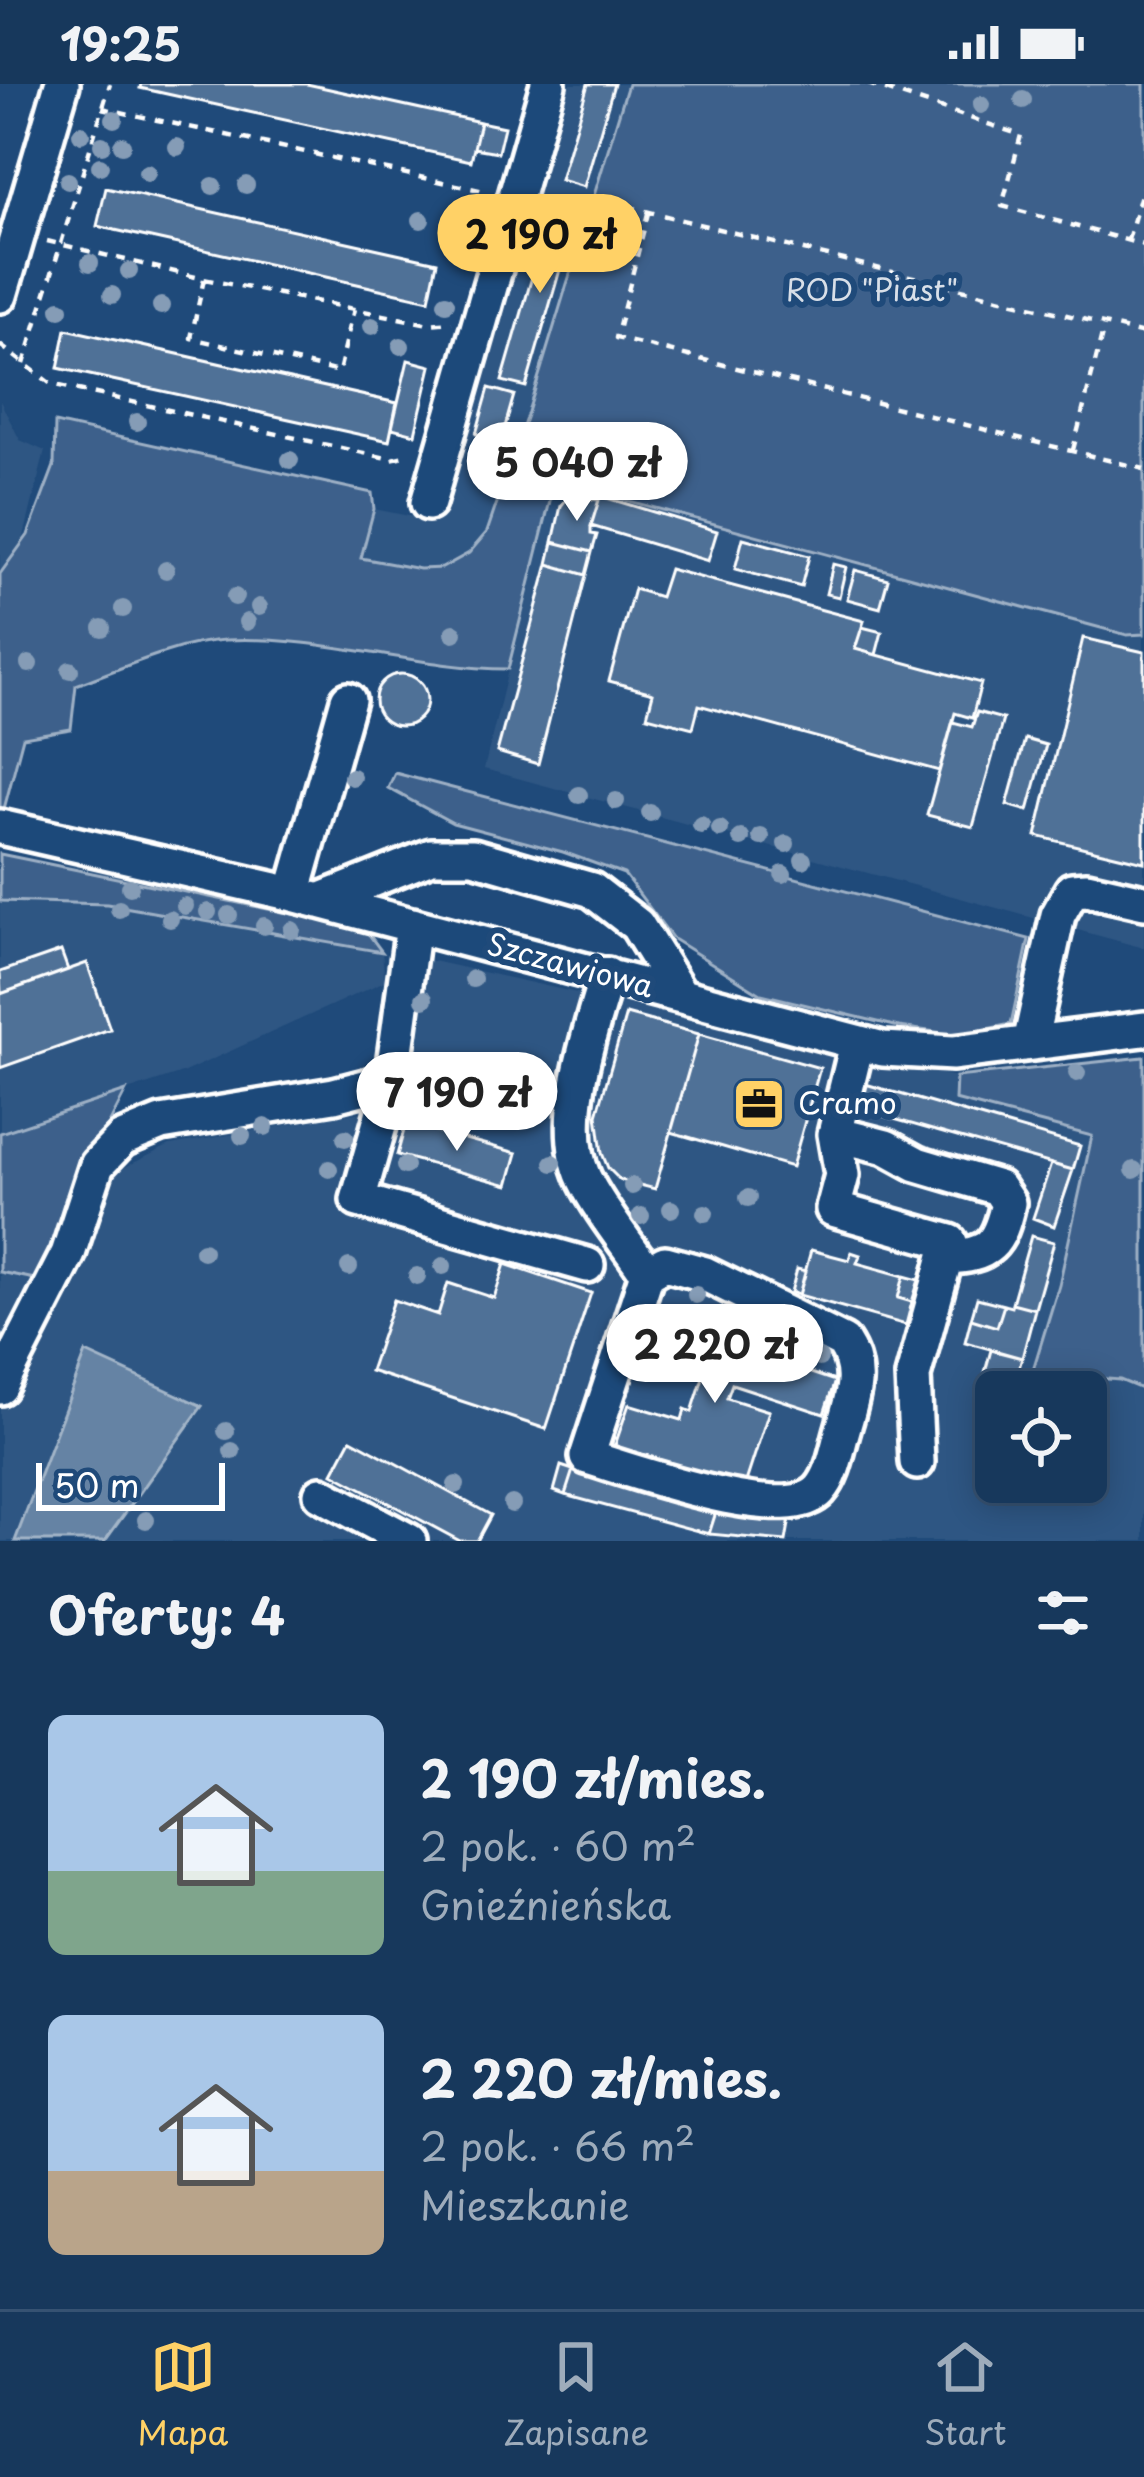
<!DOCTYPE html>
<html lang="pl">
<head>
<meta charset="utf-8">
<style>
  body { margin:0; font-family:"Playpen Sans",sans-serif; background:#244365; color:#f1f3f6; height:100vh; display:flex; flex-direction:column; font-size:45px; white-space:nowrap }
  * { box-sizing:border-box; margin:0 }
  p { font-size:39px; color:#9eacbb }
  .icon { flex:none; width:66px; height:66px; fill:none; stroke:currentColor; stroke-width:2; stroke-linecap:round; stroke-linejoin:round }
  .map { position:relative; height:1457px; overflow:hidden }
  .drawer { display:flex; flex-direction:column; background:#17385c; flex:1 }
  .drawer>* { flex:none }
  .buttons { position:absolute; left:975px; top:1287px; display:grid; gap:24px }
  .buttons a { display:grid; place-items:center; width:132px; height:132px; border-radius:18px; background:#17385c; box-shadow:0 6px 30px #0003,0 0 0 3px #365272; font-size:60px }
  .scale { position:absolute; left:36px; bottom:30px; width:189px; box-sizing:border-box; padding-left:12px; border:6px solid #fff; border-top:0; font-size:33px; line-height:42px; white-space:nowrap; color:#fff; -webkit-text-stroke:9px #1f4a7a; paint-order:stroke }
  .price { position:absolute; translate:-50% -102px; padding:0 27px; border-radius:42px; background:#fff; color:#222; font-size:39px; line-height:78px; filter:drop-shadow(0 3px 6px #0008) }
  .price::after { content:''; position:absolute; left:50%; top:72px; width:36px; height:27px; margin-left:-18px; background:inherit; clip-path:polygon(0 0,100% 0,50% 100%) }
  .price.current { background:#ffd166; color:#111 }
  ul { padding:0; list-style:none }
  li { display:flex; align-items:center; gap:36px; height:300px; padding:0 48px }
  li span { display:grid; place-items:center; flex:none; width:336px; height:240px; border-radius:18px; color:#555 }
  li>.icon { margin-inline-start:auto }
  span .icon { width:144px; height:144px; fill:#fffc; stroke-width:1 }
  li b { font-size:51px }
  h2 { display:flex; justify-content:space-between; align-items:center; height:144px; padding:0 48px; font-size:51px }
  .status { display:flex; justify-content:space-between; align-items:center; height:84px; padding:0 60px; background:#17385c; direction:ltr }
  .status svg { height:33px; fill:currentColor }
  .tab-bar { display:flex; justify-content:space-around; align-items:center; height:168px; border-top:3px solid #365272; background:#17385c; font-size:33px; color:#9eacbb }
  .tab-bar a { display:grid; justify-items:center; gap:6px }
  .tab-bar .current { color:#ffd166 }
  .map>svg:first-child { display:block }
</style>
</head>
<body>
<div class="status"><b>19:25</b><svg viewBox="0 0 49 12"><path d="M0 12V9h3v3zM5 12V6h3v6zM10 12V3h3v9zM15 12V0h3v12zM26 1h20v11H26zM47 4h2v5h-2z"/></svg></div>
<div class="map">
<svg width="1144" height="1457" viewBox="0 0 1144 1457">
  <rect width="100%" height="100%" fill="#1f4a7a"/>
  <filter id="ink" filterUnits="userSpaceOnUse"><feTurbulence type="fractalNoise" baseFrequency=".00833" numOctaves="2"/><feDisplacementMap in="SourceGraphic" scale="24" xChannelSelector="R" yChannelSelector="G"/><feConvolveMatrix kernelMatrix="1 2 1 2 8 2 1 2 1" color-interpolation-filters="sRGB"/></filter>
  <g filter="url(#ink)">
    <path fill="#2e5683" fill-rule="evenodd" d="M 562,0 L 628,0 L 528,328 L 487,448 L 469,469 L 442,484 L 420,485 L 360,474 L 374,425 L 419,434 L 434,430 Z
      M 0,317 L 20,356 L 45,367 L 13,497 L 0,511 Z
      M 554,397 L 1127,551 L 1144,550 L 1144,864 L 484,685 Z
      M 0,817 L 107,820 L 382,868 L 385,897 L 182,989 L 0,1049 Z
      M 428,876 L 956,993 L 956,1016 L 1092,1051 L 1059,1201 L 1032,1289 L 1120,1296 L 1144,1306 L 1144,1457 L 105,1457 L 202,1323 L 85,1270 L 15,1457 L 0,1457 L 0,1188 L 70,1203 L 109,1091 L 170,1061 L 394,1022 ZM 996,1308 L 1086,1308 L 1086,1398 L 996,1398 Z"/>
    <path fill="#3c618b" stroke="#9eb0c5" stroke-width="3" d="M 628,0 L 1144,0 L 1144,550 L 1127,551 L 555,397 L 508,585 C 413,584 322,551 225,556 C 179,558 120,585 76,601 L 71,645 L 23,653 L 4,725 L 0,724 L 0,490 L 28,451 L 54,382 L 55,339 L 372,409 L 374,425 L 361,474 L 420,485 L 442,484 L 469,469 L 487,448 L 528,328 Z
      M 395,689 L 1029,855 L 1011,940 L 958,951 L 899,943 L 761,910 L 673,855 L 624,790 L 563,768 L 453,739 L 388,704 Z
      M 0,770 L 365,845 L 382,868 L 107,820 L 0,817 Z
      M 1144,973 L 1144,1306 L 1120,1296 L 1032,1289 L 1059,1201 L 1092,1052 L 955,1016 L 956,993 Z
      M 126,1007 L 73,1110 L 40,1196 L 0,1188 L 0,1049 Z"/>
    <path fill="#6583a4" stroke="#a3b5c8" stroke-width="3" d="M 86,1269 L 202,1322 L 105,1457 L 15,1457 Z"/>
    <path fill="#507197" stroke="#fff" stroke-width="3" d="M 141,0 L 307,0 L 480,38 L 471,77 L 140,4 Z
      M 588,0 L 614,0 L 584,103 L 560,96 Z
      M 480,38 L 504,43 L 498,68 L 474,64 Z
      M 106,104 L 437,178 L 429,216 L 97,142 Z
      M 553,120 L 577,127 L 526,303 L 502,297 Z
      M 66,245 L 397,319 L 389,357 L 58,284 Z
      M 408,276 L 431,282 L 415,350 L 392,344 Z
      M 489,304 L 514,311 L 501,357 L 476,350 Z
      M 569,412 L 599,416 L 591,442 L 591,450 L 597,451 L 592,468 L 553,458 L 561,422 Z
      M 600,412 L 717,447 L 708,477 L 591,442 Z
      M 743,454 L 809,472 L 801,503 L 735,485 Z
      M 553,458 L 592,468 L 586,491 L 548,480 Z
      M 548,480 L 586,491 L 538,680 L 497,668 Z
      M 833,480 L 846,483 L 839,513 L 826,510 Z
      M 669,485 L 864,537 L 855,565 L 981,599 L 972,634 L 955,629 L 939,687 L 699,621 L 693,644 L 647,632 L 653,609 L 609,597 L 634,505 L 660,513 Z
      M 855,486 L 888,495 L 880,524 L 847,515 Z
      M 862,543 L 882,548 L 876,571 L 855,565 Z
      M 1083,554 L 1144,568 L 1144,778 L 1036,752 Z
      M375 616a26 26 0 1 1 52 0a26 26 0 1 1-52 0Z
      M 977,628 L 1003,635 L 973,743 L 927,731 L 953,638 L 972,643 Z
      M 1025,655 L 1046,661 L 1028,727 L 1007,721 Z
      M 61,867 L 68,886 L 1,910 L 0,888 Z
      M 87,879 L 110,945 L 0,984 L 0,910 Z
      M 626,930 L 699,950 L 655,1105 L 620,1096 L 608,1084 L 602,1069 L 597,1031 Z
      M 699,950 L 820,984 L 792,1083 L 671,1048 Z
      M 862,999 L 1080,1062 L 1073,1086 L 855,1024 Z
      M 406,1039 L 517,1069 L 508,1101 L 397,1071 Z
      M 1051,1080 L 1073,1086 L 1054,1142 L 1033,1134 Z
      M 1031,1152 L 1054,1158 L 1035,1225 L 1012,1219 Z
      M 811,1166 L 849,1176 L 851,1168 L 860,1171 L 857,1179 L 904,1192 L 898,1214 L 912,1218 L 906,1241 L 799,1211 Z
      M 505,1180 L 591,1209 L 546,1345 L 370,1287 L 394,1216 L 438,1231 L 448,1199 L 494,1214 Z
      M 797,1185 L 806,1187 L 799,1211 L 791,1208 Z
      M 904,1192 L 919,1196 L 912,1218 L 898,1214 Z
      M 977,1214 L 1004,1221 L 997,1243 L 971,1235 Z
      M 1012,1219 L 1035,1225 L 1022,1274 L 965,1258 L 971,1235 L 997,1243 L 1004,1221 L 1011,1223 Z
      M 650,1237 L 728,1262 L 731,1253 L 739,1256 L 736,1264 L 835,1297 L 824,1330 L 732,1300 L 727,1314 L 769,1327 L 744,1404 L 614,1364 L 629,1320 L 682,1336 L 685,1325 L 692,1328 L 704,1290 L 640,1269 Z
      M 991,1266 L 1022,1274 L 1012,1307 L 982,1299 Z
      M 351,1355 L 491,1431 L 477,1457 L 460,1457 L 333,1389 Z
      M 561,1382 L 573,1386 L 565,1411 L 554,1407 Z
      M 573,1386 L 717,1425 L 709,1450 L 565,1411 Z
      M 717,1425 L 790,1434 L 786,1457 L 709,1450 Z"/>
    <g fill="none" stroke-linecap="round" stroke-linejoin="round">
      <g stroke="#fff" stroke-width="42">
        <path id="minor" d="M 0,211 L 62,0
          M 428,419 L 548,0
          M 0,743 L 293,810 L 883,965 L 953,969 L 1144,945
          M 293,810 L 348,616
          M 319,817 L 431,772 L 473,772 L 592,806 L 637,841 L 681,912
          M 413,841 L 392,996 L 358,1116 L 587,1181
          M 607,891 C 590,947 558,1038 584,1094 C 600,1127 627,1159 647,1189 L 665,1179 L 705,1190 L 843,1258 C 863,1288 852,1313 843,1345 C 837,1365 834,1390 820,1406 C 786,1443 631,1386 587,1373 L 647,1189
          M 1030,959 L 1058,831 L 1072,806 L 1087,805 L 1144,818
          M 857,960 L 835,1050 L 842,1091 L 833,1125 L 950,1158 L 913,1292 L 917,1378
          M 835,1050 L 886,1063 L 917,1080 L 998,1104 L 1008,1119 C 999,1160 990,1172 946,1173
          M 0,1303 L 68,1170 L 97,1081 L 122,1055 L 161,1039 L 334,1011 L 392,996
          M 321,1410 L 409,1457"/>
      </g>
      <path stroke="#fff" stroke-width="4.5" stroke-dasharray="9 9" stroke-linecap="butt" d="M 868,0 L 1021,51 L 1002,122 L 1144,161
        M 102,24 L 489,108
        M 593,114 L 1144,250
        M 648,129 L 616,254 L 1144,385
        M 1128,156 L 1144,100
        M 47,157 L 204,195 L 429,240 L 452,238
        M 204,195 L 191,254 L 339,288 L 354,225
        M 0,261 L 51,300 L 391,375 L 410,371
        M 24,280 L 110,0
        M 1073,366 L 1104,243"/>
      <use href="#minor" stroke="#1f4a7a" stroke-width="33"/>
    </g>
    <g fill="#859cb6">
      <circle cx="1023" cy="16" r="9"/>
      <circle cx="981" cy="21" r="9"/>
      <circle cx="114" cy="35" r="9"/>
      <circle cx="81" cy="50" r="9"/>
      <circle cx="102" cy="61" r="9"/>
      <circle cx="122" cy="61" r="9"/>
      <circle cx="177" cy="63" r="9"/>
      <circle cx="100" cy="82" r="9"/>
      <circle cx="147" cy="89" r="9"/>
      <circle cx="68" cy="97" r="9"/>
      <circle cx="246" cy="101" r="9"/>
      <circle cx="213" cy="102" r="9"/>
      <circle cx="481" cy="120" r="9"/>
      <circle cx="421" cy="136" r="9"/>
      <circle cx="90" cy="179" r="9"/>
      <circle cx="129" cy="187" r="9"/>
      <circle cx="112" cy="211" r="9"/>
      <circle cx="446" cy="219" r="9"/>
      <circle cx="161" cy="222" r="9"/>
      <circle cx="60" cy="225" r="9"/>
      <circle cx="372" cy="242" r="9"/>
      <circle cx="401" cy="262" r="9"/>
      <circle cx="137" cy="338" r="9"/>
      <circle cx="290" cy="376" r="9"/>
      <circle cx="166" cy="486" r="9"/>
      <circle cx="235" cy="513" r="9"/>
      <circle cx="259" cy="523" r="9"/>
      <circle cx="123" cy="525" r="9"/>
      <circle cx="247" cy="538" r="9"/>
      <circle cx="102" cy="544" r="9"/>
      <circle cx="454" cy="549" r="9"/>
      <circle cx="29" cy="580" r="9"/>
      <circle cx="70" cy="586" r="9"/>
      <circle cx="352" cy="693" r="9"/>
      <circle cx="579" cy="711" r="9"/>
      <circle cx="616" cy="717" r="9"/>
      <circle cx="650" cy="729" r="9"/>
      <circle cx="701" cy="741" r="9"/>
      <circle cx="720" cy="745" r="9"/>
      <circle cx="761" cy="753" r="9"/>
      <circle cx="741" cy="754" r="9"/>
      <circle cx="786" cy="760" r="9"/>
      <circle cx="803" cy="776" r="9"/>
      <circle cx="783" cy="790" r="9"/>
      <circle cx="130" cy="803" r="9"/>
      <circle cx="185" cy="822" r="9"/>
      <circle cx="119" cy="825" r="9"/>
      <circle cx="208" cy="828" r="9"/>
      <circle cx="229" cy="831" r="9"/>
      <circle cx="170" cy="835" r="9"/>
      <circle cx="264" cy="842" r="9"/>
      <circle cx="292" cy="846" r="9"/>
      <circle cx="473" cy="895" r="9"/>
      <circle cx="424" cy="915" r="9"/>
      <circle cx="1077" cy="989" r="9"/>
      <circle cx="443" cy="998" r="9"/>
      <circle cx="265" cy="1043" r="9"/>
      <circle cx="242" cy="1052" r="9"/>
      <circle cx="345" cy="1054" r="9"/>
      <circle cx="553" cy="1079" r="9"/>
      <circle cx="405" cy="1082" r="9"/>
      <circle cx="329" cy="1085" r="9"/>
      <circle cx="1134" cy="1086" r="9"/>
      <circle cx="632" cy="1102" r="9"/>
      <circle cx="748" cy="1114" r="9"/>
      <circle cx="671" cy="1125" r="9"/>
      <circle cx="705" cy="1129" r="9"/>
      <circle cx="641" cy="1132" r="9"/>
      <circle cx="203" cy="1167" r="9"/>
      <circle cx="443" cy="1182" r="9"/>
      <circle cx="349" cy="1183" r="9"/>
      <circle cx="417" cy="1192" r="9"/>
      <circle cx="696" cy="1211" r="9"/>
      <circle cx="721" cy="1232" r="9"/>
      <circle cx="698" cy="1234" r="9"/>
      <circle cx="747" cy="1238" r="9"/>
      <circle cx="758" cy="1254" r="9"/>
      <circle cx="785" cy="1261" r="9"/>
      <circle cx="819" cy="1274" r="9"/>
      <circle cx="226" cy="1347" r="9"/>
      <circle cx="232" cy="1367" r="9"/>
      <circle cx="986" cy="1396" r="9"/>
      <circle cx="456" cy="1401" r="9"/>
      <circle cx="512" cy="1420" r="9"/>
      <circle cx="146" cy="1436" r="9"/>
    </g>
  </g>
  <defs>
    <g id="office-square" transform="scale(2.7)"><rect x="-9" y="-9" width="18" height="18" rx="4" fill="#ffd166" stroke="#1f4a7a"/><path d="M-6-3h4V-5.5h4V-3h4V5H-6ZM-1-4.5V-3h2v-1.5ZM-6 0V1H6V0Z" fill="#111"/></g>
  </defs>
  <g fill-rule="evenodd">
    <use href="#office-square" x="759" y="1020"/>
  </g>
  <g text-anchor="middle" stroke-width="12" stroke-linejoin="round" paint-order="stroke">
    <g font-size="30" fill="#d8dfe8" stroke="#1f4a7a">
      <text x="872" y="217">ROD "Piast"</text>
    </g>
    <g font-size="30" fill="#fff" stroke="#1f4a7a">
      <text transform="translate(570 882) rotate(15)" y="10">Szczawiowa</text>
    </g>
    <g font-size="30" fill="#fff" stroke="#1f4a7a" text-anchor="start">
      <text x="798" y="1030">Cramo</text>
    </g>
  </g>
</svg>
<div class="buttons">
<a><svg class="icon" aria-label="locate" viewBox="0 0 24 24"><circle cx="12" cy="12" r="6"/><path d="M12 2v4M12 18v4M2 12h4M18 12h4"/></svg></a>
</div>
<div class="scale">50 m</div>
<b class="price current" style="left:540px;top:212px">2 190 zł</b>
<b class="price" style="left:577px;top:440px">5 040 zł</b>
<b class="price" style="left:457px;top:1070px">7 190 zł</b>
<b class="price" style="left:715px;top:1322px">2 220 zł</b>
</div>
<section class="drawer">
<h2>Oferty: 4<svg class="icon" aria-label="filters" viewBox="0 0 24 24"><path d="M4 7h16M4 17h16"/><circle cx="9" cy="7" r="2"/><circle cx="15" cy="17" r="2"/></svg></h2>
<ul>
<li><span style="background:linear-gradient(#a9c7e8 65%,#7fa58c 0)"><svg class="icon" aria-label="home" viewBox="0 0 24 24"><path d="M3 11l9-7 9 7M6 9v11h12V9"/></svg></span><div><b>2 190 zł/mies.</b><p>2 pok. · 60 m²</p><p>Gnieźnieńska</p></div></li>
<li><span style="background:linear-gradient(#a9c7e8 65%,#b9a48a 0)"><svg class="icon" aria-label="home" viewBox="0 0 24 24"><path d="M3 11l9-7 9 7M6 9v11h12V9"/></svg></span><div><b>2 220 zł/mies.</b><p>2 pok. · 66 m²</p><p>Mieszkanie</p></div></li>
</ul>
</section>
<nav class="tab-bar">
<a class="current"><svg class="icon" aria-label="map" viewBox="0 0 24 24"><path d="M3 6l6-2 6 2 6-2v14l-6 2-6-2-6 2zM9 4v14M15 6v14"/></svg>Mapa</a>
<a><svg class="icon" aria-label="saved" viewBox="0 0 24 24"><path d="M7 4h10v16l-5-4-5 4z"/></svg>Zapisane</a>
<a><svg class="icon" aria-label="home" viewBox="0 0 24 24"><path d="M3 11l9-7 9 7M6 9v11h12V9"/></svg>Start</a>
</nav>
</body>
</html>
